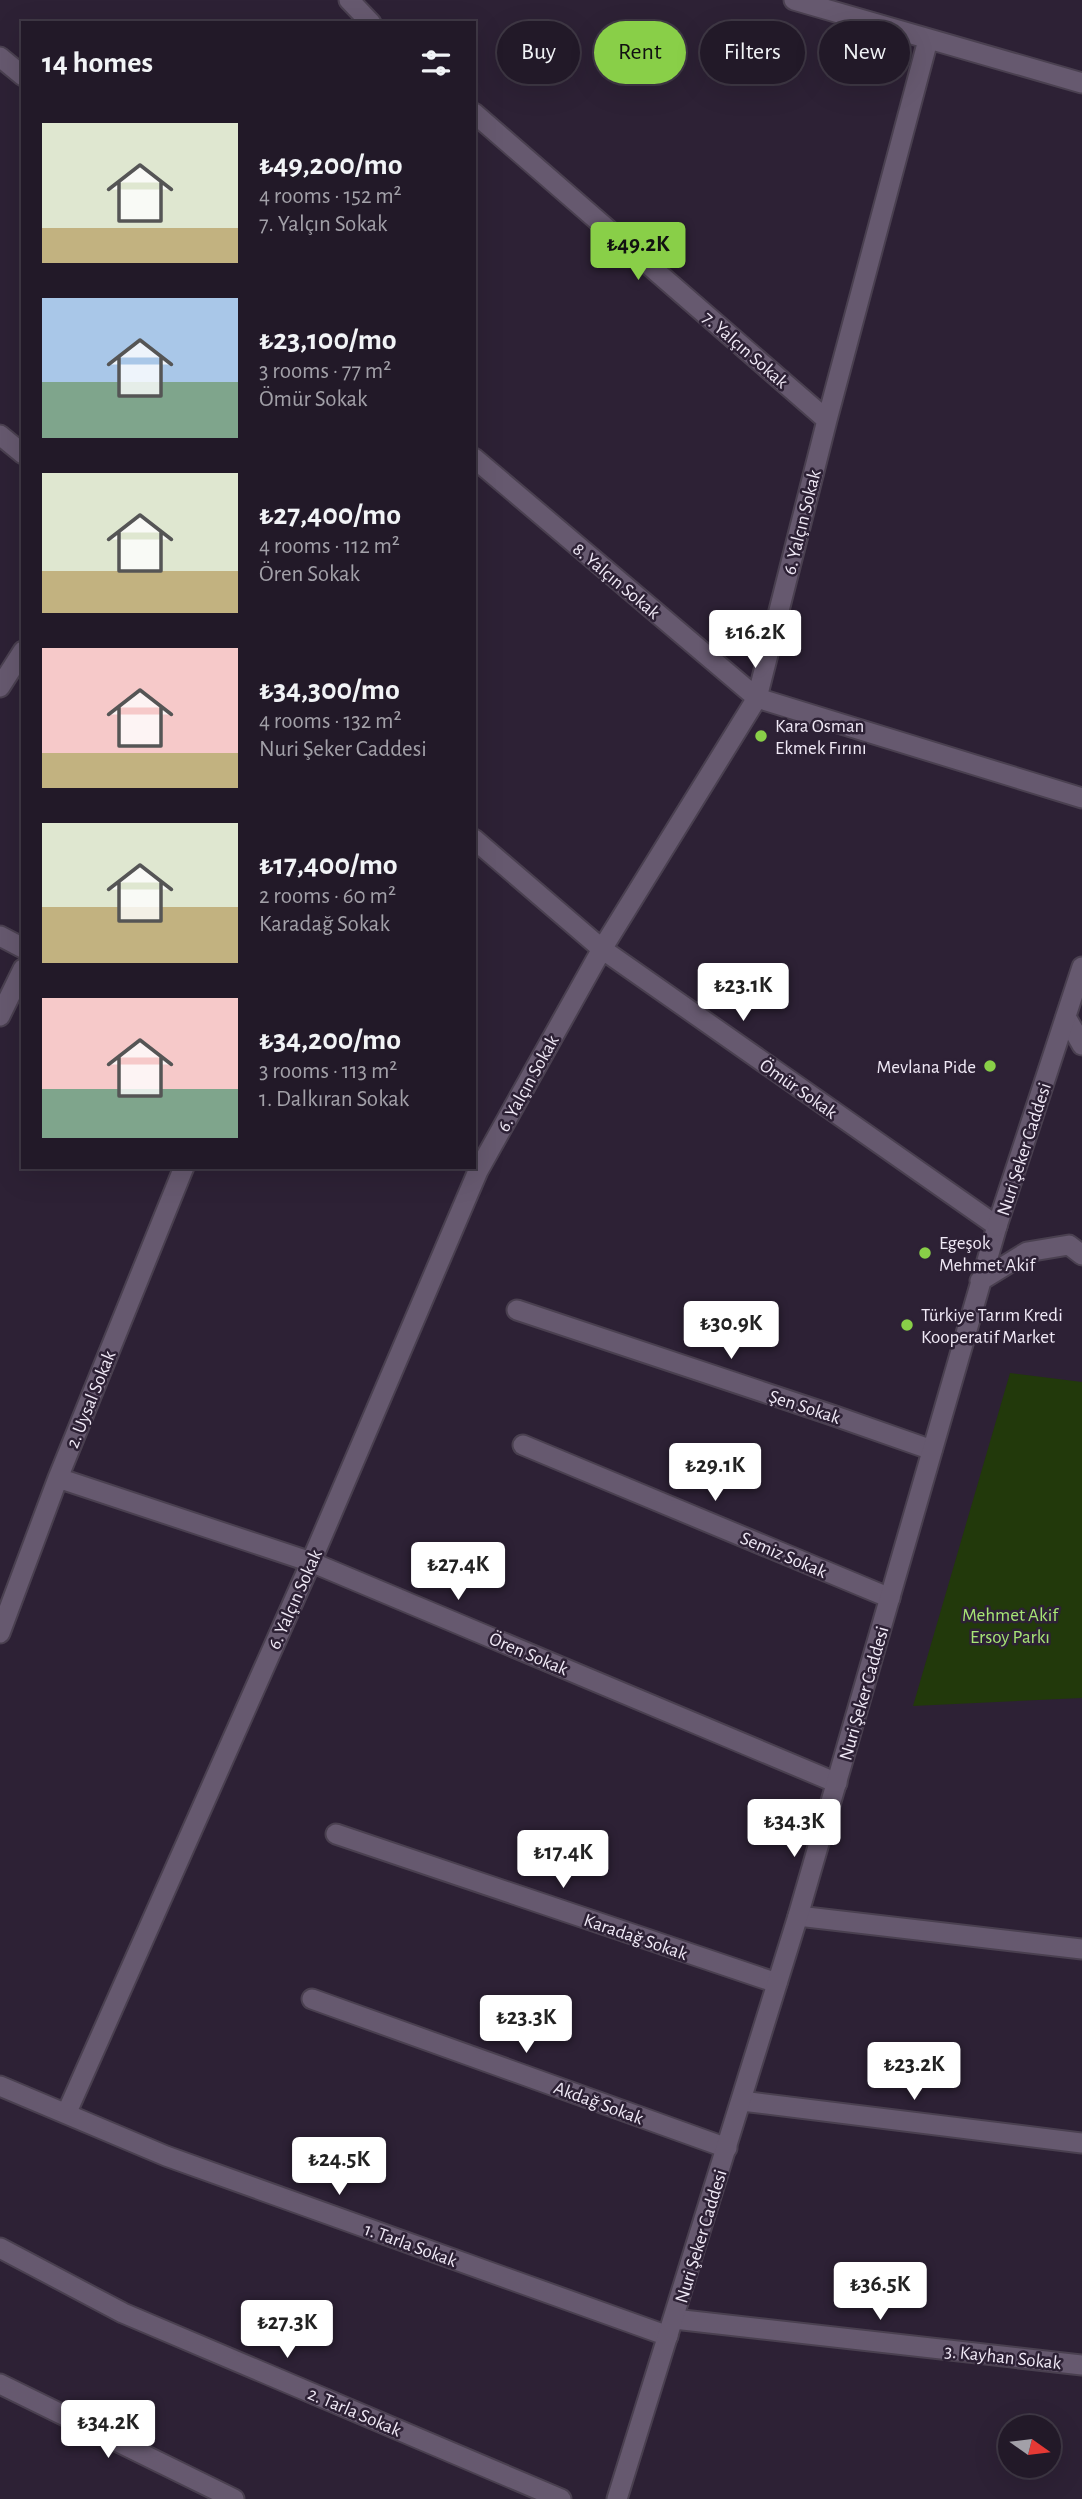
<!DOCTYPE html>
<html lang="en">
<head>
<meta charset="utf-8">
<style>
  body { margin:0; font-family:"Alegreya Sans",sans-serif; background:#2e2634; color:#f1f3f6; height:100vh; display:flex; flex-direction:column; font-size:26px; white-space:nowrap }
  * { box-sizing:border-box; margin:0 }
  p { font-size:23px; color:#a2a0a8 }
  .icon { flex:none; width:38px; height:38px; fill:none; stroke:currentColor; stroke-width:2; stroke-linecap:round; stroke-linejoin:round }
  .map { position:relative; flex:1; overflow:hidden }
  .side { position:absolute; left:21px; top:21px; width:455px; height:1148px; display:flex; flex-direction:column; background:#221928; border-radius:0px; box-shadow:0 7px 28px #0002,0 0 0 2px #3f3845 }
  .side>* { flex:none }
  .banner { position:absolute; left:497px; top:21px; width:480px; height:63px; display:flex; gap:14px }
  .needle { width:46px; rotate:104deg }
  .buttons { position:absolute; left:998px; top:2415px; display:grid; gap:14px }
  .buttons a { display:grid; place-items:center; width:63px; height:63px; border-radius:50%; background:#221928; box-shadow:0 7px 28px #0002,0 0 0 2px #3f3845; font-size:35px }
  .price { position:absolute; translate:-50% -60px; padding:0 16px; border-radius:7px; background:#fff; color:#222; font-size:23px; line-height:46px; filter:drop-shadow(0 2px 4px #0008) }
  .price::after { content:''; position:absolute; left:50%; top:42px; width:21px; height:16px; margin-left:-10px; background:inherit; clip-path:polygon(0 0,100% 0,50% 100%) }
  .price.current { background:#89cf48; color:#111 }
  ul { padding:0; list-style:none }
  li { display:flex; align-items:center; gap:21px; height:175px; padding:0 21px }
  li span { display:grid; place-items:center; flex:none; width:196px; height:140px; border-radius:0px; color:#555 }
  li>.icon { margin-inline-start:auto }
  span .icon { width:84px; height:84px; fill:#fffc; stroke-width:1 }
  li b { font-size:30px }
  h2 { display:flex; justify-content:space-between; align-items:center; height:84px; padding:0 21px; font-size:30px }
  .tag { padding:0 24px; border-radius:32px; background:#221928; box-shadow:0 7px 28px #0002,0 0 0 2px #3f3845; font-size:24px; line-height:63px }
  .tag.current { background:#89cf48; color:#111 }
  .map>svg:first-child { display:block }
</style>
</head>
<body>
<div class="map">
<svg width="1082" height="2499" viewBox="0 0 1082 2499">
  <rect width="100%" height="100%" fill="#2d2135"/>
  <path fill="#22390b" d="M 1010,1373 L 1082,1382 L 1082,1698 L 913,1706 Z"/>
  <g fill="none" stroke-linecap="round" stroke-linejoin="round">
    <g stroke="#4a4050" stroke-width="23">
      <path id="minor" d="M 349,0 L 371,23
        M 794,0 L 1082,83
        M 0,57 L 23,76
        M 474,113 L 827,420
        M 0,435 L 23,454
        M 474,458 L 757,698 L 1082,798
        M 0,687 L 23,651
        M 474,839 L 602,949 L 997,1226
        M 0,936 L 23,948
        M 0,1016 L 23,969
        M 517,1310 L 835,1416 L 932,1450
        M 523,1445 L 890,1598
        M 58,1478 L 311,1562 L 837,1783
        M 0,1633 L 58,1478 L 184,1167
        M 336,1834 L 777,1983
        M 798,1916 L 1082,1949
        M 312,1999 L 727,2148
        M 0,2086 L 166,2156 L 668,2336
        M 742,2101 L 1082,2143
        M 67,2112 L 311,1562 L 478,1171 L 602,949 L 757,698 L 827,420 L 928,40
        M 0,2248 L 123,2313 L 561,2499
        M 674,2319 L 1082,2365
        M 0,2384 L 234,2499"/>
    </g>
    <g stroke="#4a4050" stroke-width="23">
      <path id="tertiary" d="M 1066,1017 L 1082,1045
        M 980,1281 L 1027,1252 L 1069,1245 L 1082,1255
        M 617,2499 L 798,1916 L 997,1226"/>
    </g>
    <g stroke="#4a4050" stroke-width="23">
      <path id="secondary" d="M 997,1226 L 1082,967"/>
    </g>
    <use href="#minor" stroke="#66596f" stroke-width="19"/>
    <use href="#tertiary" stroke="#66596f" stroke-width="19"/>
    <use href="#secondary" stroke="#66596f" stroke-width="19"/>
  </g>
  <g fill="#89cf48" stroke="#2d2135" stroke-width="2.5">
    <circle cx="761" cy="736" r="7"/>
    <circle cx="990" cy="1066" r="7"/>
    <circle cx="925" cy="1253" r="7"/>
    <circle cx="907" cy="1325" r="7"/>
  </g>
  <g text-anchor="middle" stroke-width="5" stroke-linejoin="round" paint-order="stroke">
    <g font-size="19" fill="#f0e9f6" stroke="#2d2135">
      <text transform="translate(746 349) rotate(41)" y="7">7. Yalçın Sokak</text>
      <text transform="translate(801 522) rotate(-76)" y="7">6. Yalçın Sokak</text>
      <text transform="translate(617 580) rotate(40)" y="7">8. Yalçın Sokak</text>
      <text transform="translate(527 1083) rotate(-61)" y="7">6. Yalçın Sokak</text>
      <text transform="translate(799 1088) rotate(35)" y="7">Ömür Sokak</text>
      <text transform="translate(1023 1149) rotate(-72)" y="7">Nuri Şeker Caddesi</text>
      <text transform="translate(90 1399) rotate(-68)" y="7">2. Uysal Sokak</text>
      <text transform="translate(805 1406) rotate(18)" y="7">Şen Sokak</text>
      <text transform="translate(784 1554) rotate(23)" y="7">Semiz Sokak</text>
      <text transform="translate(294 1599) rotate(-66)" y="7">6. Yalçın Sokak</text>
      <text transform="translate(529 1653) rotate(23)" y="7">Ören Sokak</text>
      <text transform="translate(863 1693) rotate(-74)" y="7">Nuri Şeker Caddesi</text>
      <text transform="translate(636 1936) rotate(19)" y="7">Karadağ Sokak</text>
      <text transform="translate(599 2102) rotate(20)" y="7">Akdağ Sokak</text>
      <text transform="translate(700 2236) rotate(-73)" y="7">Nuri Şeker Caddesi</text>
      <text transform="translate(411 2244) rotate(20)" y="7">1. Tarla Sokak</text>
      <text transform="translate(1003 2356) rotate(6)" y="7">3. Kayhan Sokak</text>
      <text transform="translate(355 2411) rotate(23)" y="7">2. Tarla Sokak</text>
    </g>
    <g font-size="19" fill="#f0e9f6" stroke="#2d2135" text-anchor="start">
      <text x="775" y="732">Kara Osman<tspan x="775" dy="22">Ekmek Fırını</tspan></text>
      <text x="976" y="1073" text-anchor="end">Mevlana Pide</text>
      <text x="939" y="1249">Egeşok<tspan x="939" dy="22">Mehmet Akif</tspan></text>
      <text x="921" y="1321">Türkiye Tarım Kredi<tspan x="921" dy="22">Kooperatif Market</tspan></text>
    </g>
    <g font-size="19" fill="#a7e575" stroke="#2d2135">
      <text x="1010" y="1621">Mehmet Akif<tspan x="1010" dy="22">Ersoy Parkı</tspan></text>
    </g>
  </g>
</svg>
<div class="buttons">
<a><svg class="needle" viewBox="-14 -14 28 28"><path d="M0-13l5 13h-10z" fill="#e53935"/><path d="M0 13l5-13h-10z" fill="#a2a0a8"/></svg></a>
</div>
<b class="price current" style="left:638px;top:282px">₺49.2K</b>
<b class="price" style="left:755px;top:670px">₺16.2K</b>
<b class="price" style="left:743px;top:1023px">₺23.1K</b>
<b class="price" style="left:731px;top:1361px">₺30.9K</b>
<b class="price" style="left:715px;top:1503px">₺29.1K</b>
<b class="price" style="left:458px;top:1602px">₺27.4K</b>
<b class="price" style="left:794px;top:1859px">₺34.3K</b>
<b class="price" style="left:563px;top:1890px">₺17.4K</b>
<b class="price" style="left:526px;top:2055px">₺23.3K</b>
<b class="price" style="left:914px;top:2102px">₺23.2K</b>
<b class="price" style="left:339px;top:2197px">₺24.5K</b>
<b class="price" style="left:880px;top:2322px">₺36.5K</b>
<b class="price" style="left:287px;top:2360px">₺27.3K</b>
<b class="price" style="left:108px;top:2460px">₺34.2K</b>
<div class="banner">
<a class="tag">Buy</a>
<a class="tag current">Rent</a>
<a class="tag">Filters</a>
<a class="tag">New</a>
</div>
<section class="side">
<h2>14 homes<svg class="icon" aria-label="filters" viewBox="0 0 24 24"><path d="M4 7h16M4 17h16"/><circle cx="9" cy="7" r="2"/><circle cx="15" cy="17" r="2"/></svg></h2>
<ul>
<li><span style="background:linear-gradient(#dfe7d0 75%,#c2b280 0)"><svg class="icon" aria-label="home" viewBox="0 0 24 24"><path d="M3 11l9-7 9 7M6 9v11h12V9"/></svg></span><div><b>₺49,200/mo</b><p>4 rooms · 152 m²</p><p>7. Yalçın Sokak</p></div></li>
<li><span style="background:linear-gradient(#a9c7e8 60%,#7fa58c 0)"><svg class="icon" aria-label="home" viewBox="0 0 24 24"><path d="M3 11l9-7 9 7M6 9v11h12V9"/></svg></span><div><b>₺23,100/mo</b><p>3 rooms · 77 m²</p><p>Ömür Sokak</p></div></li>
<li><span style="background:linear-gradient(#dfe7d0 70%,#c2b280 0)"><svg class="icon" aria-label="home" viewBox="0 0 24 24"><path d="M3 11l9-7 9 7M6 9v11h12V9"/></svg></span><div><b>₺27,400/mo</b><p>4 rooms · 112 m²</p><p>Ören Sokak</p></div></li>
<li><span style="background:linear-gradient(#f6c9c9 75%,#c2b280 0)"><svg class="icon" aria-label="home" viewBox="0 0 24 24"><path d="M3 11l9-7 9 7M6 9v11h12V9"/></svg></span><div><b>₺34,300/mo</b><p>4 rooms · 132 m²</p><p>Nuri Şeker Caddesi</p></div></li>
<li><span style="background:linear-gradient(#dfe7d0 60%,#c2b280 0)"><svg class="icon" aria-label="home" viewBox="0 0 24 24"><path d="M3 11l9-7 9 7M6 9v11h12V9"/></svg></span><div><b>₺17,400/mo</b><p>2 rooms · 60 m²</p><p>Karadağ Sokak</p></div></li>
<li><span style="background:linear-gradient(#f6c9c9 65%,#7fa58c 0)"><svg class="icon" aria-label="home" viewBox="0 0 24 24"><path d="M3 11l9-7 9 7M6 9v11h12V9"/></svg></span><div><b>₺34,200/mo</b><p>3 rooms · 113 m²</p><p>1. Dalkıran Sokak</p></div></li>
</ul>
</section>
</div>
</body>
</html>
